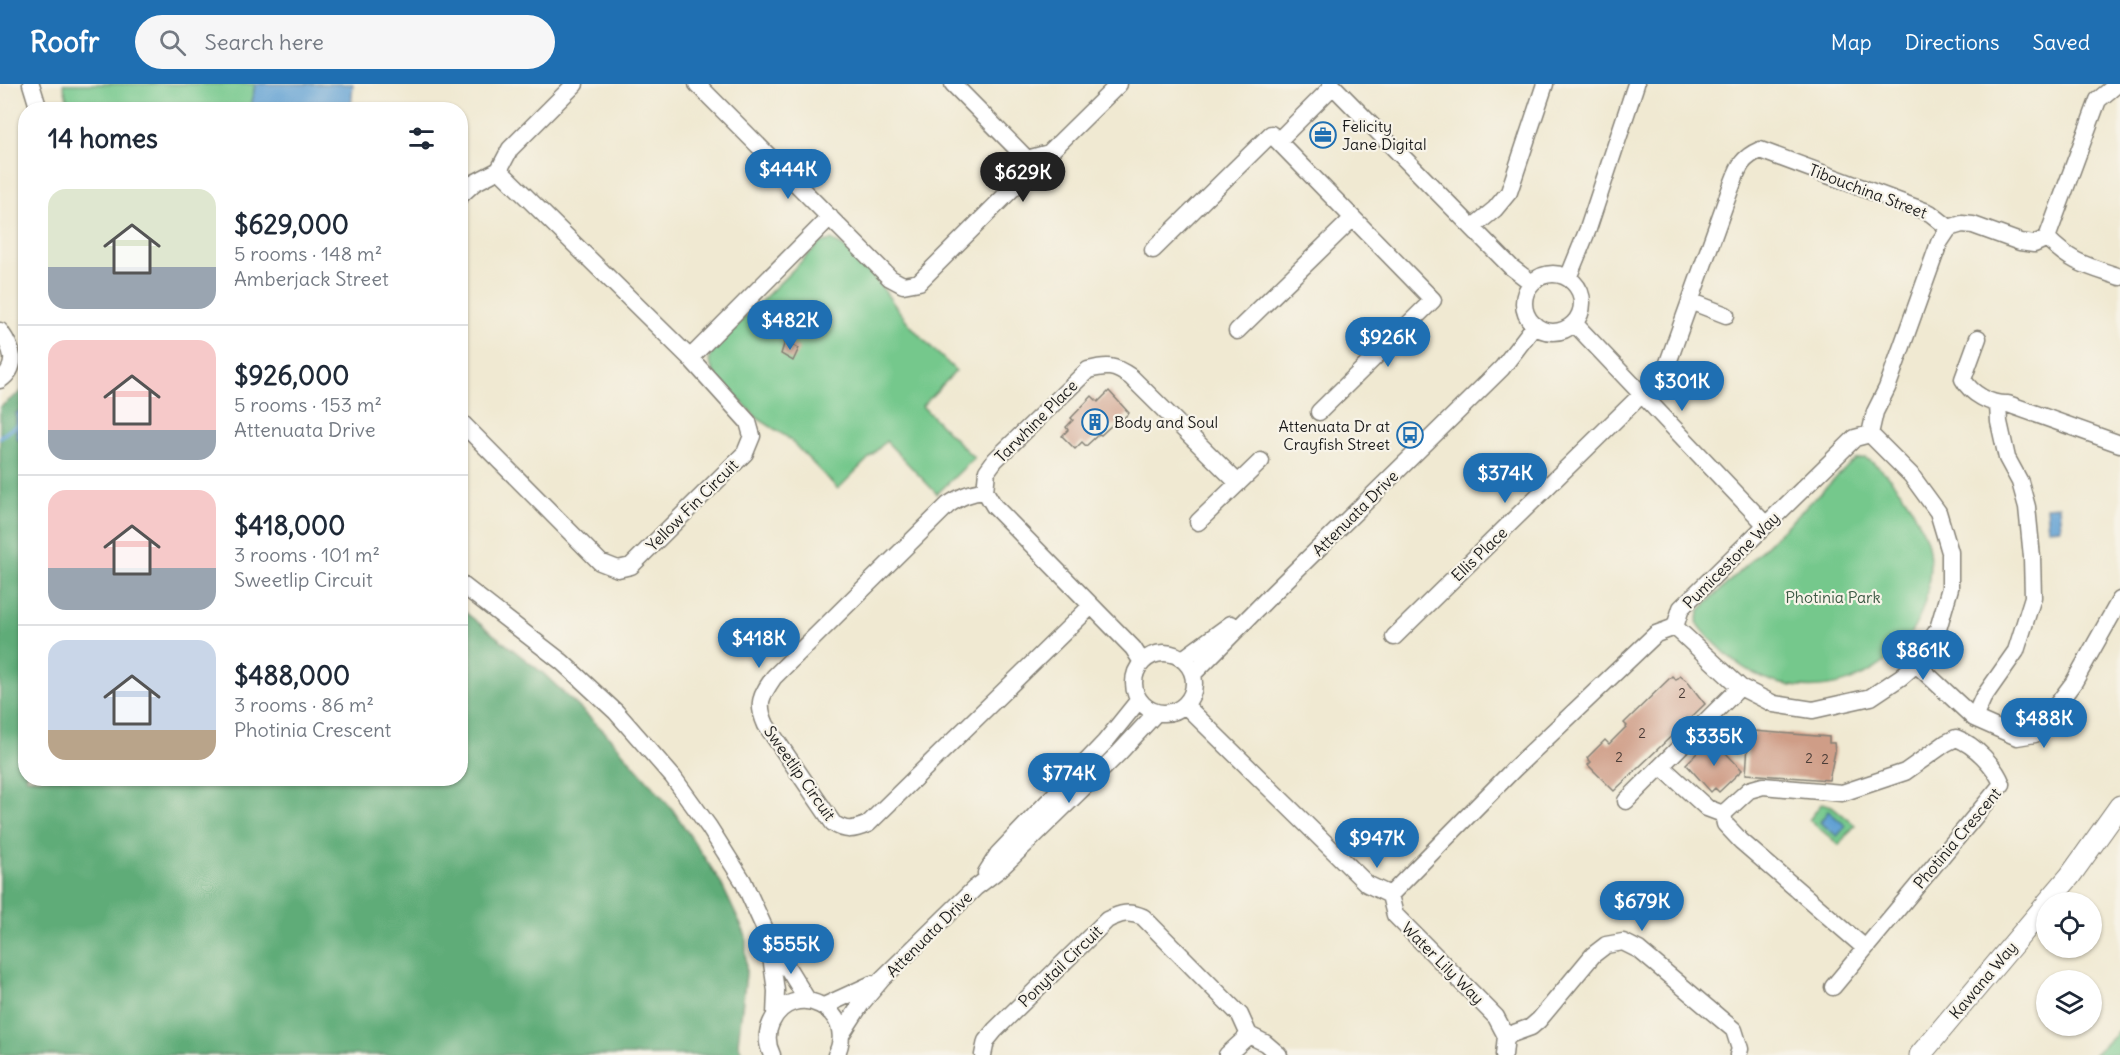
<!DOCTYPE html>
<html lang="en">
<head>
<meta charset="utf-8">
<style>
  body { margin:0; font-family:Delius,sans-serif; background:#f6f6f7; color:#1f2937; height:100vh; display:flex; flex-direction:column; font-size:22px; white-space:nowrap }
  * { box-sizing:border-box; margin:0 }
  p { font-size:20px; color:#747a83 }
  .icon { flex:none; width:33px; height:33px; fill:none; stroke:currentColor; stroke-width:2; stroke-linecap:round; stroke-linejoin:round }
  .map { position:relative; flex:1; overflow:hidden }
  .details { position:absolute; left:18px; top:18px; width:450px; height:684px; display:flex; flex-direction:column; background:#fff; border-radius:24px; box-shadow:0 2px 4px #0004 }
  .details>* { flex:none }
  .tools { position:absolute; left:2036px; top:808px; display:grid; gap:12px }
  .tools a { display:grid; place-items:center; width:66px; height:66px; border-radius:50%; background:#fff; box-shadow:0 2px 4px #0004; font-size:30px }
  .price { position:absolute; translate:-50% -51px; padding:0 14px; border-radius:21px; background:#1f6fb2; color:#fff; font-size:20px; line-height:39px; filter:drop-shadow(0 2px 3px #0008) }
  .price::after { content:''; position:absolute; left:50%; top:36px; width:18px; height:14px; margin-left:-9px; background:inherit; clip-path:polygon(0 0,100% 0,50% 100%) }
  .price.selected { background:#222; color:#fff }
  ul { padding:0; list-style:none }
  li { display:flex; align-items:center; gap:18px; height:150px; padding:0 30px }
  li+li { border-top:2px solid #e0e1e3 }
  li span { display:grid; place-items:center; flex:none; width:168px; height:120px; border-radius:18px; color:#555 }
  li>.icon { margin-inline-start:auto }
  span .icon { width:72px; height:72px; fill:#fffc; stroke-width:1 }
  li b { font-size:26px }
  h2 { display:flex; justify-content:space-between; align-items:center; height:72px; padding:0 30px; font-size:26px }
  header { display:flex; align-items:center; gap:36px; box-sizing:border-box; height:84px; padding:0 30px; background:#1f6fb2; color:#fff }
  header strong { font-size:28px }
  nav { display:flex; gap:33px; margin-inline-start:auto; font-size:21px }
  .search { width:420px; height:54px; background:#f6f6f7; display:flex; align-items:center; gap:15px; box-sizing:border-box; padding:0 21px; border-radius:33px; color:#747a83; font-size:22px }
  .map>svg:first-child { display:block }
</style>
</head>
<body>
<header>
<strong>Roofr</strong>
<div class="search"><svg class="icon" aria-label="search" viewBox="0 0 24 24"><circle cx="10" cy="10" r="6"/><path d="M15 15l6 6"/></svg>Search here</div>
<nav><a>Map</a><a>Directions</a><a>Saved</a></nav>
</header>
<div class="map">
<svg width="2120" height="971" viewBox="0 0 2120 971">
  <rect width="100%" height="100%" fill="#f7f3e8"/>
  <filter id="ink" filterUnits="userSpaceOnUse"><feTurbulence type="fractalNoise" baseFrequency=".0167" numOctaves="2"/><feDisplacementMap in="SourceGraphic" scale="12" xChannelSelector="R" yChannelSelector="G"/><feConvolveMatrix kernelMatrix="1 2 1 2 8 2 1 2 1" color-interpolation-filters="sRGB"/></filter>
  <filter id="wash" filterUnits="userSpaceOnUse"><feTurbulence type="fractalNoise" baseFrequency=".008" numOctaves="4" result="noise"/><feDisplacementMap in="SourceGraphic" scale="24" xChannelSelector="R" yChannelSelector="G"/><feGaussianBlur stdDeviation="1.35" result="paint"/><feColorMatrix in="noise" values="0 0 0 0 0 0 0 0 0 0 0 0 0 0 0 0 0 1.4 0 .05"/><feComposite in="paint" operator="in"/></filter>
  <g filter="url(#wash)">
    <rect width="100%" height="100%" fill="#f0e9d2"/>
    <path fill="#74c88c" stroke="#487254" stroke-width="1.5" d="M 63,0 L 255,0 L 251,26 L 70,25 Z
      M 831,156 C 867,171 883,209 907,237 C 921,255 940,271 956,287 L 922,322 L 974,374 L 937,410 L 886,357 L 838,405 L 787,353 L 757,334 L 714,289 L 709,278 L 712,266 L 820,159 Z
      M 1865,374 C 1883,382 1908,415 1916,432 C 1919,440 1925,449 1927,457 C 1931,471 1930,489 1928,502 C 1913,603 1791,637 1721,565 C 1713,557 1703,549 1697,538 L 1700,526 L 1850,380 L 1857,375 Z
      M 1822,719 L 1832,722 L 1855,741 L 1839,761 L 1809,736 Z
      M 2120,946 L 2120,971 L 2094,971 Z"/>
    <path fill="#5fac78" stroke="#3e644a" stroke-width="1.5" d="M 25,305 L 26,694 L 460,694 L 461,525 L 544,590 L 606,649 L 673,726 L 720,797 L 746,852 L 746,890 L 738,959 L 743,971 L 0,971 L 0,323 Z"/>
    <path fill="#60a0d3" stroke="#3e5e78" stroke-width="1.5" d="M 255,0 L 353,0 L 351,25 L 251,25 Z
      M 25,324 L 25,362 L 16,353 L 16,329 Z
      M 2059,422 L 2061,444 L 2048,445 L 2046,423 Z
      M 1828,727 L 1846,742 L 1837,752 L 1820,738 Z"/>
    <g fill="none" stroke-linecap="round" stroke-linejoin="round">
      <path stroke="#60a0d3" stroke-width="4.5" d="M 0,353 L 26,335"/>
    </g>
    <g id="blocks">
      <path fill="#cf9d87" d="M 785,257 L 799,264 L 793,277 L 781,270 Z
        M 1109,307 L 1129,329 L 1115,342 L 1113,340 L 1101,351 L 1099,350 L 1086,362 L 1082,358 L 1075,365 L 1062,352 L 1068,346 L 1066,343 L 1073,336 L 1071,334 L 1092,312 L 1098,318 Z
        M 1672,592 L 1676,596 L 1680,592 L 1687,597 L 1705,620 L 1614,707 L 1588,681 L 1591,678 L 1587,674 L 1605,656 L 1609,660 L 1627,642 L 1624,639 Z
        M 1754,647 L 1829,653 L 1829,659 L 1834,659 L 1835,668 L 1829,696 L 1746,690 L 1748,661 L 1750,652 L 1754,653 Z
        M 1709,657 L 1715,664 L 1717,662 L 1723,666 L 1742,686 L 1719,708 L 1715,704 L 1711,708 L 1686,680 Z"/>
    </g>
  </g>
  <g filter="url(#ink)">
    <use href="#blocks" fill-opacity="0" stroke="#868277" stroke-width="1.5"/>
    <g fill="none" stroke-linecap="round" stroke-linejoin="round">
      <g stroke="#868277" stroke-width="19">
        <path id="minor" d="M 31,0 L 39,26
          M 697,0 L 890,194 L 903,201 L 919,198 L 1019,98 L 1027,75 L 1049,69 L 1119,0
          M 953,0 L 1027,75
          M 1331,0 L 1511,183 L 1532,199
          M 1278,57 L 1333,2
          M 460,112 L 474,99 L 499,86 L 510,65 L 575,0
          M 1473,143 L 1495,125 L 1509,108 L 1545,0
          M 1949,144 L 1962,140 L 1973,141 L 2020,158 L 2034,160 L 2047,154 L 2098,16 L 2115,2 L 2115,0
          M 2047,154 C 2071,179 2088,182 2120,193
          M 1153,166 L 1271,50 L 1433,216 L 1319,328
          M1524 219a29 29 0 1 1 58 0a29 29 0 1 1-58 0Z
          M 1568,194 L 1588,145 L 1636,0
          M 1690,217 L 1726,231
          M 1574,239 L 1766,441
          M 0,247 C 12,264 20,282 0,296
          M 1237,247 L 1353,134
          M 1978,254 L 1963,295 C 1971,310 1991,321 2008,320 L 2120,360
          M 690,274 L 830,133
          M 1664,290 L 1730,106 C 1738,86 1739,75 1760,66 L 1930,129 L 1949,144
          M 460,337 L 600,478 L 618,485 L 631,482 L 745,369 L 752,352 L 748,338 L 690,274 L 499,86
          M 985,407 L 987,387 L 995,376 L 1088,286 C 1107,281 1114,281 1131,293 L 1238,399
          M 1198,438 L 1261,377
          M 460,499 L 562,578 L 616,628 L 673,693 L 709,743 L 743,797 L 768,852 L 808,917
          M 1091,522 L 868,740 C 854,746 846,748 833,739 L 766,641 C 756,619 761,612 774,593 L 948,421 C 960,413 970,408 985,407 L 994,422 L 1133,564 L 1142,578
          M 1675,543 L 1740,603 L 1774,620 L 1813,626 L 1871,613 L 1901,593 L 1916,580 L 1938,545 L 1950,504 L 1950,468 L 1938,428 L 1911,391 L 1870,350
          M 1394,553 L 1641,311
          M1134 599a30 30 0 1 1 60 0a30 30 0 1 1-60 0Z
          M 1183,575 L 1231,540
          M 1916,580 L 1974,634 L 2017,653 L 2035,650 L 2074,598 L 2120,516
          M 1193,590 L 1272,510 L 1502,284 L 1535,241
          M 1185,621 L 1367,800 L 1390,811 L 1395,831 L 1496,933 L 1506,952 L 1504,971
          M 1974,634 L 1983,614 L 2016,567 L 2033,513 L 2032,473 L 2027,423 L 2020,398 L 2007,374 L 1999,338 L 1998,321
          M 1661,682 L 1707,724 L 1723,730 L 1725,740 L 1741,757 L 1865,864
          M 1626,717 L 1740,603
          M 1723,730 L 1749,706 L 1763,702 L 1842,709 L 1905,688 L 1946,659 L 1956,654 C 1975,661 1995,682 2002,700 L 1833,903
          M 986,789 L 998,770 L 1105,658 L 1138,617
          M 1390,811 L 1514,685 L 1656,550 L 1675,543 L 1681,524 L 1855,354 L 1870,350 L 1875,328 L 1887,304 L 1939,159 L 1949,144
          M 769,858 L 776,907 L 775,932
          M 824,922 L 872,900
          M 841,951 L 861,920 L 882,895 L 975,804 L 1000,785 L 1119,669 L 1156,629
          M 1506,952 L 1531,943 L 1539,936 L 1593,871 L 1606,861 L 1623,858 L 1639,866 L 1734,946 L 1740,965 L 1738,971
          M 772,971 C 767,961 766,950 771,939 C 792,893 859,926 836,971
          M 983,971 L 986,957 L 995,946 L 1107,836 C 1121,829 1129,827 1143,833 L 1240,931 L 1249,951 L 1265,959 L 1279,971
          M 1227,971 L 1249,951"/>
      </g>
      <g stroke="#868277" stroke-width="23">
        <path id="major" d="M 2047,819 L 2070,792 L 2120,722
          M 1920,971 L 2046,821"/>
      </g>
      <use href="#minor" stroke="#fff" stroke-width="16"/>
      <use href="#major" stroke="#fff" stroke-width="21"/>
    </g>
  </g>
  <defs>
    <g id="office-ring" transform="scale(1.35)"><circle r="9.5" fill="#f7f3e8" stroke="#1f6fb2" stroke-width="1.5"/><path d="M-6-3h4V-5.5h4V-3h4V5H-6ZM-1-4.5V-3h2v-1.5ZM-6 0V1H6V0Z" fill="#1f6fb2"/></g>
    <g id="building-ring" transform="scale(1.35)"><circle r="9.5" fill="#f7f3e8" stroke="#1f6fb2" stroke-width="1.5"/><path d="M-4-6H4V6H1V3H-1V6H-4ZM-2.5-4.3h1.7v1.8h-1.7ZM.8-4.3h1.7v1.8H.8ZM-2.5-1h1.7V.8h-1.7ZM.8-1h1.7V.8H.8Z" fill="#1f6fb2"/></g>
    <g id="bus-ring" transform="scale(1.35)"><circle r="9.5" fill="#f7f3e8" stroke="#1f6fb2" stroke-width="1.5"/><path d="M-5-6H5V4H4V6H2V4H-2V6H-4V4H-5ZM-3.5-4V0h7V-4ZM-3.5 1.2v1.5H-2V1.2ZM2 1.2v1.5H3.5V1.2Z" fill="#1f6fb2"/></g>
  </defs>
  <g fill-rule="evenodd">
    <use href="#office-ring" x="1323" y="51"/>
    <use href="#building-ring" x="1095" y="338"/>
    <use href="#bus-ring" x="1410" y="351"/>
  </g>
  <g text-anchor="middle" stroke-width="4.5" stroke-linejoin="round" paint-order="stroke">
    <g font-size="14" fill="#493c37">
      <text x="1682" y="614">2</text>
      <text x="1642" y="654">2</text>
      <text x="1619" y="678">2</text>
      <text x="1809" y="679">2</text>
      <text x="1825" y="680">2</text>
    </g>
    <g font-size="16" fill="#1c1c1c" stroke="#f7f3e8" text-anchor="start">
      <text x="1342" y="48">Felicity<tspan x="1342" dy="18">Jane Digital</tspan></text>
      <text x="1114" y="344">Body and Soul</text>
      <text x="1390" y="348" text-anchor="end">Attenuata Dr at<tspan x="1390" dy="18">Crayfish Street</tspan></text>
    </g>
    <g font-size="16" fill="#1c1c1c" stroke="#f7f3e8">
      <text transform="translate(1868 107) rotate(21)" y="6">Tibouchina Street</text>
      <text transform="translate(1036 337) rotate(-45)" y="6">Tarwhine Place</text>
      <text transform="translate(692 421) rotate(-45)" y="6">Yellow Fin Circuit</text>
      <text transform="translate(1355 429) rotate(-45)" y="6">Attenuata Drive</text>
      <text transform="translate(1479 470) rotate(-44)" y="6">Ellis Place</text>
      <text transform="translate(1731 476) rotate(-45)" y="6">Pumicestone Way</text>
      <text transform="translate(800 689) rotate(55)" y="6">Sweetlip Circuit</text>
      <text transform="translate(1957 754) rotate(-50)" y="6">Photinia Crescent</text>
      <text transform="translate(929 850) rotate(-45)" y="6">Attenuata Drive</text>
      <text transform="translate(1443 879) rotate(45)" y="6">Water Lily Way</text>
      <text transform="translate(1060 882) rotate(-44)" y="6">Ponytail Circuit</text>
      <text transform="translate(1983 896) rotate(-50)" y="6">Kawana Way</text>
    </g>
    <g font-size="16" fill="#3b5843" stroke="#f7f3e8">
      <text x="1833" y="519">Photinia Park</text>
    </g>
  </g>
</svg>
<div class="tools">
<a><svg class="icon" aria-label="locate" viewBox="0 0 24 24"><circle cx="12" cy="12" r="6"/><path d="M12 2v4M12 18v4M2 12h4M18 12h4"/></svg></a>
<a><svg class="icon" aria-label="layers" viewBox="0 0 24 24"><path d="M12 4l9 5-9 5-9-5zM3 14l9 5 9-5"/></svg></a>
</div>
<b class="price" style="left:788px;top:116px">$444K</b>
<b class="price selected" style="left:1023px;top:119px">$629K</b>
<b class="price" style="left:790px;top:267px">$482K</b>
<b class="price" style="left:1388px;top:284px">$926K</b>
<b class="price" style="left:1682px;top:328px">$301K</b>
<b class="price" style="left:1505px;top:420px">$374K</b>
<b class="price" style="left:759px;top:585px">$418K</b>
<b class="price" style="left:1923px;top:597px">$861K</b>
<b class="price" style="left:2044px;top:665px">$488K</b>
<b class="price" style="left:1714px;top:683px">$335K</b>
<b class="price" style="left:1069px;top:720px">$774K</b>
<b class="price" style="left:1377px;top:785px">$947K</b>
<b class="price" style="left:1642px;top:848px">$679K</b>
<b class="price" style="left:791px;top:891px">$555K</b>
<section class="details">
<h2>14 homes<svg class="icon" aria-label="filters" viewBox="0 0 24 24"><path d="M4 7h16M4 17h16"/><circle cx="9" cy="7" r="2"/><circle cx="15" cy="17" r="2"/></svg></h2>
<ul>
<li><span style="background:linear-gradient(#dfe7d0 65%,#9aa5b1 0)"><svg class="icon" aria-label="home" viewBox="0 0 24 24"><path d="M3 11l9-7 9 7M6 9v11h12V9"/></svg></span><div><b>$629,000</b><p>5 rooms · 148 m²</p><p>Amberjack Street</p></div></li>
<li><span style="background:linear-gradient(#f6c9c9 75%,#9aa5b1 0)"><svg class="icon" aria-label="home" viewBox="0 0 24 24"><path d="M3 11l9-7 9 7M6 9v11h12V9"/></svg></span><div><b>$926,000</b><p>5 rooms · 153 m²</p><p>Attenuata Drive</p></div></li>
<li><span style="background:linear-gradient(#f6c9c9 65%,#9aa5b1 0)"><svg class="icon" aria-label="home" viewBox="0 0 24 24"><path d="M3 11l9-7 9 7M6 9v11h12V9"/></svg></span><div><b>$418,000</b><p>3 rooms · 101 m²</p><p>Sweetlip Circuit</p></div></li>
<li><span style="background:linear-gradient(#c9d6e8 75%,#b9a48a 0)"><svg class="icon" aria-label="home" viewBox="0 0 24 24"><path d="M3 11l9-7 9 7M6 9v11h12V9"/></svg></span><div><b>$488,000</b><p>3 rooms · 86 m²</p><p>Photinia Crescent</p></div></li>
</ul>
</section>
</div>
</body>
</html>
